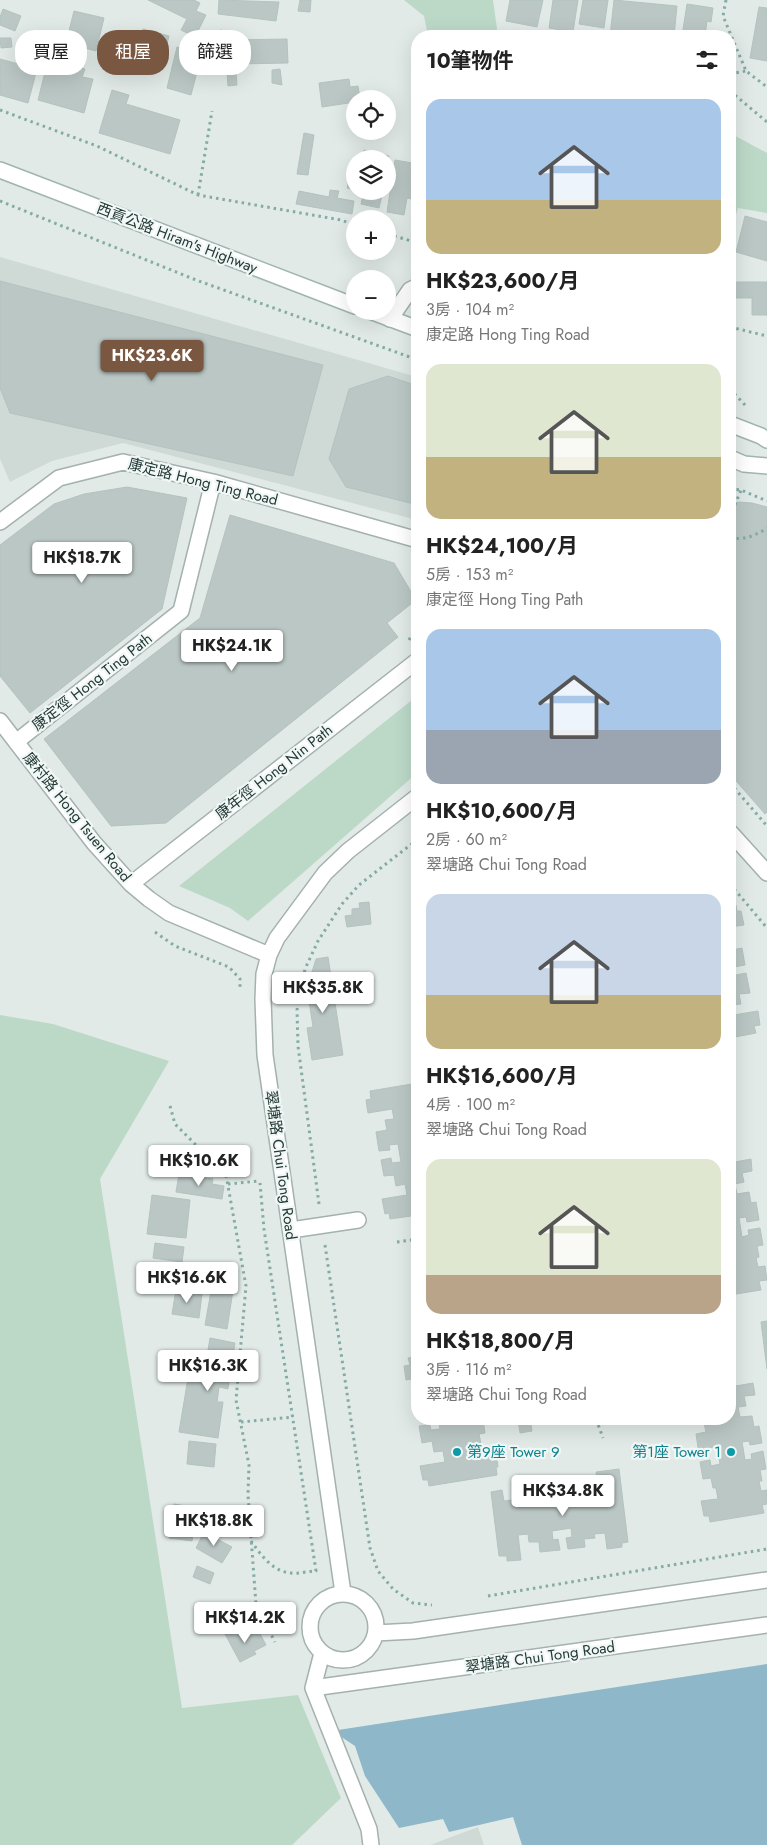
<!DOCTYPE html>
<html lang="zh-TW">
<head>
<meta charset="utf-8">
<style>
  body { margin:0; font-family:Jost,"Noto Sans TC",sans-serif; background:#f2f2f2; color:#222; height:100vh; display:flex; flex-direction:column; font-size:19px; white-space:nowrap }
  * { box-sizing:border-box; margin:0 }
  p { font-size:16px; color:#767676 }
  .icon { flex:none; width:28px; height:28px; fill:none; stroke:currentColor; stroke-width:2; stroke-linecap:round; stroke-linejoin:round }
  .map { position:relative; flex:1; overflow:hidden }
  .sheet { position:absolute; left:411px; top:30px; width:325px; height:1395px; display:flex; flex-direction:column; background:#fff; border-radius:20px; box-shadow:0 5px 20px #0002 }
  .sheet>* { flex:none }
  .hud { position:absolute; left:15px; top:30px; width:321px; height:45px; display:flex; gap:10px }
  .tools { position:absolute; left:346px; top:90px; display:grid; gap:10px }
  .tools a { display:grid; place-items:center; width:50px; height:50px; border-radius:50%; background:#fff; box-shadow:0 5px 20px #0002; font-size:25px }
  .price { position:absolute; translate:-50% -42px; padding:0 11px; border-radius:5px; background:#fff; color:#222; font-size:16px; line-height:32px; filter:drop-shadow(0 1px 2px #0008) }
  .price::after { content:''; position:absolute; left:50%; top:30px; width:15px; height:11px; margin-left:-8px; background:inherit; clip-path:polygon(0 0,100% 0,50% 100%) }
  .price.active { background:#7a5740; color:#fff }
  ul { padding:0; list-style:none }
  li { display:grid; align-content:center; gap:10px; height:265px; padding:0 15px }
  li span { display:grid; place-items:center; height:155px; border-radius:15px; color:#555 }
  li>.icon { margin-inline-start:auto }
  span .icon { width:90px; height:90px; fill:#fffc; stroke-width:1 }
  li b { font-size:21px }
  h2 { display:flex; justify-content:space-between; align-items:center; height:60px; padding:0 15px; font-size:21px }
  .chip { padding:0 18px; border-radius:20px; background:#fff; box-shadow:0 5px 20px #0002; font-size:18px; line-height:45px }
  .chip.active { background:#7a5740; color:#fff }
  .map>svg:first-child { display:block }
</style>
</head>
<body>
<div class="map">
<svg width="767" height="1845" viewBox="0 0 767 1845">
  <rect width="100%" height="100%" fill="#e1eae7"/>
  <path fill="#cfdad7" d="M 0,257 L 417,377 L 417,520 L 123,443 L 52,461 L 10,482 L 0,459 Z
    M 478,1827 L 484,1845 L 430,1845 Z"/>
  <path fill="#bcd9c8" d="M 404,0 L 493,0 L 498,36 L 428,36 L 424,16 Z
    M 730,133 L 767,153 L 767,213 L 738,208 L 730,233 Z
    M 417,696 L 417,773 L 248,921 L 230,908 L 179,886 Z
    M 0,1015 L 53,1024 L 169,1061 L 100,1179 L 182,1708 L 298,1695 L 341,1798 L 292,1845 L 0,1845 Z"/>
  <path fill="#8eb8ca" d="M 767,1664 L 767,1845 L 522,1845 L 513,1817 L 449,1832 L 443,1819 L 399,1828 L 365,1776 L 355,1746 L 340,1736 L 338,1730 Z"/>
  <path fill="#bac7c4" stroke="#b4c3bf" d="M 148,0 L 194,0 L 200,3 L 196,11 L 206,15 L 195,37 L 181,30 L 187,19 Z
    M 219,0 L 279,2 L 276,21 L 218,14 Z
    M 300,0 L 311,0 L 310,12 L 298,11 Z
    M 510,0 L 543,0 L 537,27 L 506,21 Z
    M 553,0 L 578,0 L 573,32 L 549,28 Z
    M 583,0 L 608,0 L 604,28 L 579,24 Z
    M 614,0 L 677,6 L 674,36 L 610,36 Z
    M 687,4 L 713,8 L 711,22 L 707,21 L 705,36 L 682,36 Z
    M 759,7 L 767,8 L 767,61 L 750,58 Z
    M 3,9 L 21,16 L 15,31 L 0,25 L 0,17 Z
    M 74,11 L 104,18 L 96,51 L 66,43 Z
    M 143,29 L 169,36 L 160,70 L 134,64 Z
    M 222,30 L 223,42 L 212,43 L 211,32 Z
    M 0,38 L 11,38 L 12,47 L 1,48 Z
    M 287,39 L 288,63 L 236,64 L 236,53 L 230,54 L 230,40 Z
    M 177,47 L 202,53 L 191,95 L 167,88 Z
    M 0,59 L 37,69 L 28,103 L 0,95 Z
    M 72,66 L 85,69 L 82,77 L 93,79 L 84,113 L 38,100 L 46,68 L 70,75 Z
    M 280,69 L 282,85 L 272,83 L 272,70 Z
    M 227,73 L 236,73 L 237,85 L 228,86 Z
    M 349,79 L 350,87 L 358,86 L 360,99 L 355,99 L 355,102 L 322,107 L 319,83 Z
    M 112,90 L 129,95 L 126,104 L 180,120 L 170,154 L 99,133 Z
    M 304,133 L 314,135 L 308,175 L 297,174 Z
    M 364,150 L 389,156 L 388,166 L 388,159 L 362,159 Z
    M 395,160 L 418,164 L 418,200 L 407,198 L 404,215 L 387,212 Z
    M 353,164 L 355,164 L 355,190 L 347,188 Z
    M 330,190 L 339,191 L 337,198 L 354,201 L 352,214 L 296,204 L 299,191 L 329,197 Z
    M 364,191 L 383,191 L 379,208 L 361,204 Z
    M 745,216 L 767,222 L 767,261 L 736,252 Z
    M 0,281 L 323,365 L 293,476 L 10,413 L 0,388 Z
    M 735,282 L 767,282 L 767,315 L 752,315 L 752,298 L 735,298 Z
    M 388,376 L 418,386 L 418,505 L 346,487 L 329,459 L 349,389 Z
    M 127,487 L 187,498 L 162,609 L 30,713 L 0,676 L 0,545 L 54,504 L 84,494 Z
    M 738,502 L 752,503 L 767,507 L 767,812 L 765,814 L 730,774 L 730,505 Z
    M 230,515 L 394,563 L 416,600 L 387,623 L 398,637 L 166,823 L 111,826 L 44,739 L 200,618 Z
    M 369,902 L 371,924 L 347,927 L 345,916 L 352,915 L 352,909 L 360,908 L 359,903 Z
    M 736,905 L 737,911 L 741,911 L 744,925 L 730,927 L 730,906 Z
    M 730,939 L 732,950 L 742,948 L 745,965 L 734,967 L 734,961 L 730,962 Z
    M 328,957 L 343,1055 L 312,1060 L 307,1028 L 313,1027 L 307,988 L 316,959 Z
    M 746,973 L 750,993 L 739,994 L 741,1004 L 732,1005 L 734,1015 L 758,1011 L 760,1025 L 754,1026 L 756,1033 L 730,1038 L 730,980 L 737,979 L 736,975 Z
    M 418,1083 L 418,1215 L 390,1219 L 389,1213 L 385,1214 L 382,1199 L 407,1195 L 405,1184 L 396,1186 L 394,1175 L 384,1176 L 381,1160 L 391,1158 L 392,1163 L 401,1162 L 398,1144 L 389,1145 L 390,1150 L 379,1151 L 376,1132 L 387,1130 L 385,1120 L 394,1119 L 392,1109 L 368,1113 L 366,1100 L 371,1099 L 370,1091 Z
    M 751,1159 L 752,1171 L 742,1173 L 744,1182 L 735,1184 L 737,1194 L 749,1192 L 751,1203 L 756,1202 L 759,1220 L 747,1222 L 746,1217 L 739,1218 L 742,1237 L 749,1235 L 748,1230 L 760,1228 L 763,1245 L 757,1246 L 759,1257 L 756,1258 L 758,1267 L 765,1266 L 767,1280 L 759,1281 L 761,1290 L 730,1295 L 730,1163 Z
    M 179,1174 L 213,1179 L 212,1184 L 224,1186 L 222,1199 L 176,1192 Z
    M 152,1195 L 190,1200 L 186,1238 L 147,1234 Z
    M 155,1243 L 184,1247 L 182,1262 L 153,1258 Z
    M 213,1280 L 234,1284 L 227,1329 L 205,1325 Z
    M 176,1290 L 202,1294 L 199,1318 L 172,1314 Z
    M 767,1321 L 767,1369 L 761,1322 Z
    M 210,1338 L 235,1343 L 228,1389 L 219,1387 L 217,1402 L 223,1402 L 218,1438 L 179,1432 L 188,1378 L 203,1381 Z
    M 418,1356 L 418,1378 L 406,1380 L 404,1366 L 410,1365 L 408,1358 Z
    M 753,1383 L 755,1395 L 744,1396 L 746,1406 L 738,1407 L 740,1417 L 752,1416 L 754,1427 L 759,1426 L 762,1443 L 750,1445 L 749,1441 L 742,1442 L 745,1460 L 752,1459 L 751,1454 L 763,1451 L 766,1469 L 760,1470 L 762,1481 L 759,1481 L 761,1491 L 767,1490 L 767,1504 L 762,1505 L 764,1513 L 710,1522 L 709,1516 L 704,1516 L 701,1501 L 718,1499 L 716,1488 L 713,1488 L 711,1478 L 703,1479 L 700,1462 L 710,1460 L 711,1466 L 720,1464 L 717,1446 L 708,1448 L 709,1452 L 699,1454 L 696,1434 L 706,1432 L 704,1423 L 713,1422 L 713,1419 L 730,1419 L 730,1387 Z
    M 438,1419 L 463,1419 L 464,1424 L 472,1423 L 471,1419 L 483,1419 L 485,1433 L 479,1434 L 481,1444 L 469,1446 L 472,1458 L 496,1454 L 498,1467 L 496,1467 L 497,1475 L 429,1486 L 428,1480 L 423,1480 L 420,1466 L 445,1462 L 443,1451 L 434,1452 L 432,1441 L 422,1443 L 419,1426 L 430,1425 L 431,1430 L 440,1429 Z
    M 518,1419 L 530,1419 L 532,1431 L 520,1433 Z
    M 189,1441 L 216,1444 L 214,1467 L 187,1464 Z
    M 619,1469 L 628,1542 L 622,1543 L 622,1547 L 607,1549 L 605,1533 L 594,1534 L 595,1538 L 584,1539 L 585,1547 L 568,1549 L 566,1538 L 572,1537 L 571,1528 L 552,1531 L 553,1540 L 558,1539 L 560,1550 L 540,1552 L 539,1542 L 529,1542 L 528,1534 L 518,1535 L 521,1560 L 507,1561 L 507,1556 L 499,1556 L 491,1492 L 502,1490 L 504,1501 L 513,1500 L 515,1508 L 525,1507 L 523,1495 L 534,1493 L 534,1488 L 551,1486 L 553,1498 L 548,1499 L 549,1506 L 568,1504 L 567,1497 L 561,1497 L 559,1485 L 577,1483 L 578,1489 L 589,1488 L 589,1491 L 599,1490 L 596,1472 Z
    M 174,1504 L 197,1508 L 192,1541 L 169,1538 Z
    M 204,1532 L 232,1547 L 222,1563 L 196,1548 Z
    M 197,1566 L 214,1573 L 210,1584 L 193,1577 Z
    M 258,1630 L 266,1645 L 254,1651 L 256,1654 L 240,1662 L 225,1634 L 233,1631 L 243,1637 Z"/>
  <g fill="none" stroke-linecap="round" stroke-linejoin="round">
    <g stroke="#a4b1ae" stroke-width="18">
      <path id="lane" d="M 390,319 L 410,290 L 418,286
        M 291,1230 L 358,1220"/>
    </g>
    <g stroke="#a4b1ae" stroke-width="18">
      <path id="street" d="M 0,522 L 59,478 L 123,462 L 213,482 L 418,540
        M 0,721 L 94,843 L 131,884 L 149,899 L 169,913 L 269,955
        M 16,742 L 181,611 L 213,482
        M 730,832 L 767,873
        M 131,884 L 418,660
        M 343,1593 L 265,1055 L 263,999 L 264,974 L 269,955 L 277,938 L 325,873 L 348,851 L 418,796
        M310 1627a33 33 0 1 1 66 0a33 33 0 1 1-66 0Z
        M 376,1633 L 413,1631 L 767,1580
        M 322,1653 L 313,1688 L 369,1829 L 371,1845
        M 313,1688 L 767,1625"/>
    </g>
    <g stroke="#a1b5b0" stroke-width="18">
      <path id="secondary" d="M 0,170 L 355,306
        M 370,311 L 418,329
        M 730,424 L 761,436 L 767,440
        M 730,458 L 744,464 L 767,466"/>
    </g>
    <path stroke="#84aba4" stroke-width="3" stroke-dasharray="2.5 4" stroke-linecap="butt" d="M 726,0 L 723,16 L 746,71 L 767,87
      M 730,74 L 746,71
      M 730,91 L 767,122
      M 0,110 L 97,146 L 198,195 L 341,220 L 355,225
      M 198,195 L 212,111
      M 0,201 L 196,280 L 418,360
      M 388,234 L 418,243
      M 730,327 L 767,336
      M 730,389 L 746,406
      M 730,489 L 741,490 L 767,501
      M 730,517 L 741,490
      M 730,538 C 744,540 755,536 767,528
      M 409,640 L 418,625
      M 730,783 L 767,826
      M 730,884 L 767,928
      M 155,932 L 175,946 L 229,967 L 240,979 L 240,987
      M 170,1106 L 175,1124 L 226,1175 L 246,1286 L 236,1400 L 249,1465 L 248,1495 L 256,1605 L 275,1642
      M 228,1184 L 259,1181
      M 319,1204 L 298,1046 L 297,1010 L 305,969 L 318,941 L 342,904 L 359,885 L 418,839
      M 397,1242 L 418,1239
      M 325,1245 L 370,1548 L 378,1571 L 393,1589 L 413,1603 L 432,1605
      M 596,1419 L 603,1438
      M 241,1422 L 293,1417
      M 251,1541 C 261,1555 273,1572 291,1573 C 299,1574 308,1571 316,1571 L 264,1229 L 260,1183
      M 488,1596 L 767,1549"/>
    <use href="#lane" stroke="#fff" stroke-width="15"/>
    <use href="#street" stroke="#fff" stroke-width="15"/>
    <use href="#secondary" stroke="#fff" stroke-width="15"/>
  </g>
  <g fill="#0f9aa8" stroke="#f1f7f5" stroke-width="2">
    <circle cx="457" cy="1452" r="5"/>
    <circle cx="731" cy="1452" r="5"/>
  </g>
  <g text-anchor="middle" stroke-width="4.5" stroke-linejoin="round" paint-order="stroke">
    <g font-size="15" fill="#233936" stroke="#f1f7f5">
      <text transform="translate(177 238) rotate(21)" y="5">西貢公路 Hiram's Highway</text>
      <text transform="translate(203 482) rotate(14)" y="5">康定路 Hong Ting Road</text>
      <text transform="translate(92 682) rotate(-38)" y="5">康定徑 Hong Ting Path</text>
      <text transform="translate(274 772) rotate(-38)" y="5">康年徑 Hong Nin Path</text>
      <text transform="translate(77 817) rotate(51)" y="5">康村路 Hong Tsuen Road</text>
      <text transform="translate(281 1165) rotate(82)" y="5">翠塘路 Chui Tong Road</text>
      <text transform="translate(540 1657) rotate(-8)" y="5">翠塘路 Chui Tong Road</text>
    </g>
    <g font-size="15" fill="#0d838f" stroke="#f1f7f5" text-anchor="start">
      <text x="467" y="1457">第9座 Tower 9</text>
      <text x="721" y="1457" text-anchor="end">第1座 Tower 1</text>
    </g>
  </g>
</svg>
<div class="tools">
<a><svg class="icon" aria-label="locate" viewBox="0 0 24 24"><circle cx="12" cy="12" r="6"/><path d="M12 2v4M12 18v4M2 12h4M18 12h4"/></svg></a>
<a><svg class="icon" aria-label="layers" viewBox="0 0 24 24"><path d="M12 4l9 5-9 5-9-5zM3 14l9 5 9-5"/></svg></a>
<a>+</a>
<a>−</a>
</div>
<b class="price active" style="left:152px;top:382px">HK$23.6K</b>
<b class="price" style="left:82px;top:584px">HK$18.7K</b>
<b class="price" style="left:232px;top:672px">HK$24.1K</b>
<b class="price" style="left:323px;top:1014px">HK$35.8K</b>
<b class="price" style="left:199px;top:1187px">HK$10.6K</b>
<b class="price" style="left:187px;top:1304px">HK$16.6K</b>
<b class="price" style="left:208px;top:1392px">HK$16.3K</b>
<b class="price" style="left:563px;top:1517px">HK$34.8K</b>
<b class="price" style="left:214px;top:1547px">HK$18.8K</b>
<b class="price" style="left:245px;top:1644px">HK$14.2K</b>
<div class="hud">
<a class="chip">買屋</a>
<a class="chip active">租屋</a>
<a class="chip">篩選</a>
</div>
<section class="sheet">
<h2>10筆物件<svg class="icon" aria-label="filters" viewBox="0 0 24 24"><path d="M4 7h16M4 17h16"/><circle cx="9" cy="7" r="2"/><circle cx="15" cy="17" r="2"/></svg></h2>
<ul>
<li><span style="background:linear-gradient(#a9c7e8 65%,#c2b280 0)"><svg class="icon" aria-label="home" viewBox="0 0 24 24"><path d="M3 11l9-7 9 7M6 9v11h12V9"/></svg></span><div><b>HK$23,600/月</b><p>3房 · 104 m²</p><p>康定路 Hong Ting Road</p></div></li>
<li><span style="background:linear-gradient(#dfe7d0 60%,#c2b280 0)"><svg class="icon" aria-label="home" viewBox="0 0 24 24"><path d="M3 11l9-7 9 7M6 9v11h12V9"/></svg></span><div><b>HK$24,100/月</b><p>5房 · 153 m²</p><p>康定徑 Hong Ting Path</p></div></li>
<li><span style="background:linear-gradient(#a9c7e8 65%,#9aa5b1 0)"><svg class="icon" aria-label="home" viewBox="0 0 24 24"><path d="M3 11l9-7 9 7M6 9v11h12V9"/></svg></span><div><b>HK$10,600/月</b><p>2房 · 60 m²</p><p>翠塘路 Chui Tong Road</p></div></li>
<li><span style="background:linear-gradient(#c9d6e8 65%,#c2b280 0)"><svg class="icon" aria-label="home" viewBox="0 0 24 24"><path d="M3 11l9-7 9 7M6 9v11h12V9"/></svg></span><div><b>HK$16,600/月</b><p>4房 · 100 m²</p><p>翠塘路 Chui Tong Road</p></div></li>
<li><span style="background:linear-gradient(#dfe7d0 75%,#b9a48a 0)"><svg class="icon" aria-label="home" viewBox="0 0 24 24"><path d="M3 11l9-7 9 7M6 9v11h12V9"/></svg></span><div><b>HK$18,800/月</b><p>3房 · 116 m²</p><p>翠塘路 Chui Tong Road</p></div></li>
</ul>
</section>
</div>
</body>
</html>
